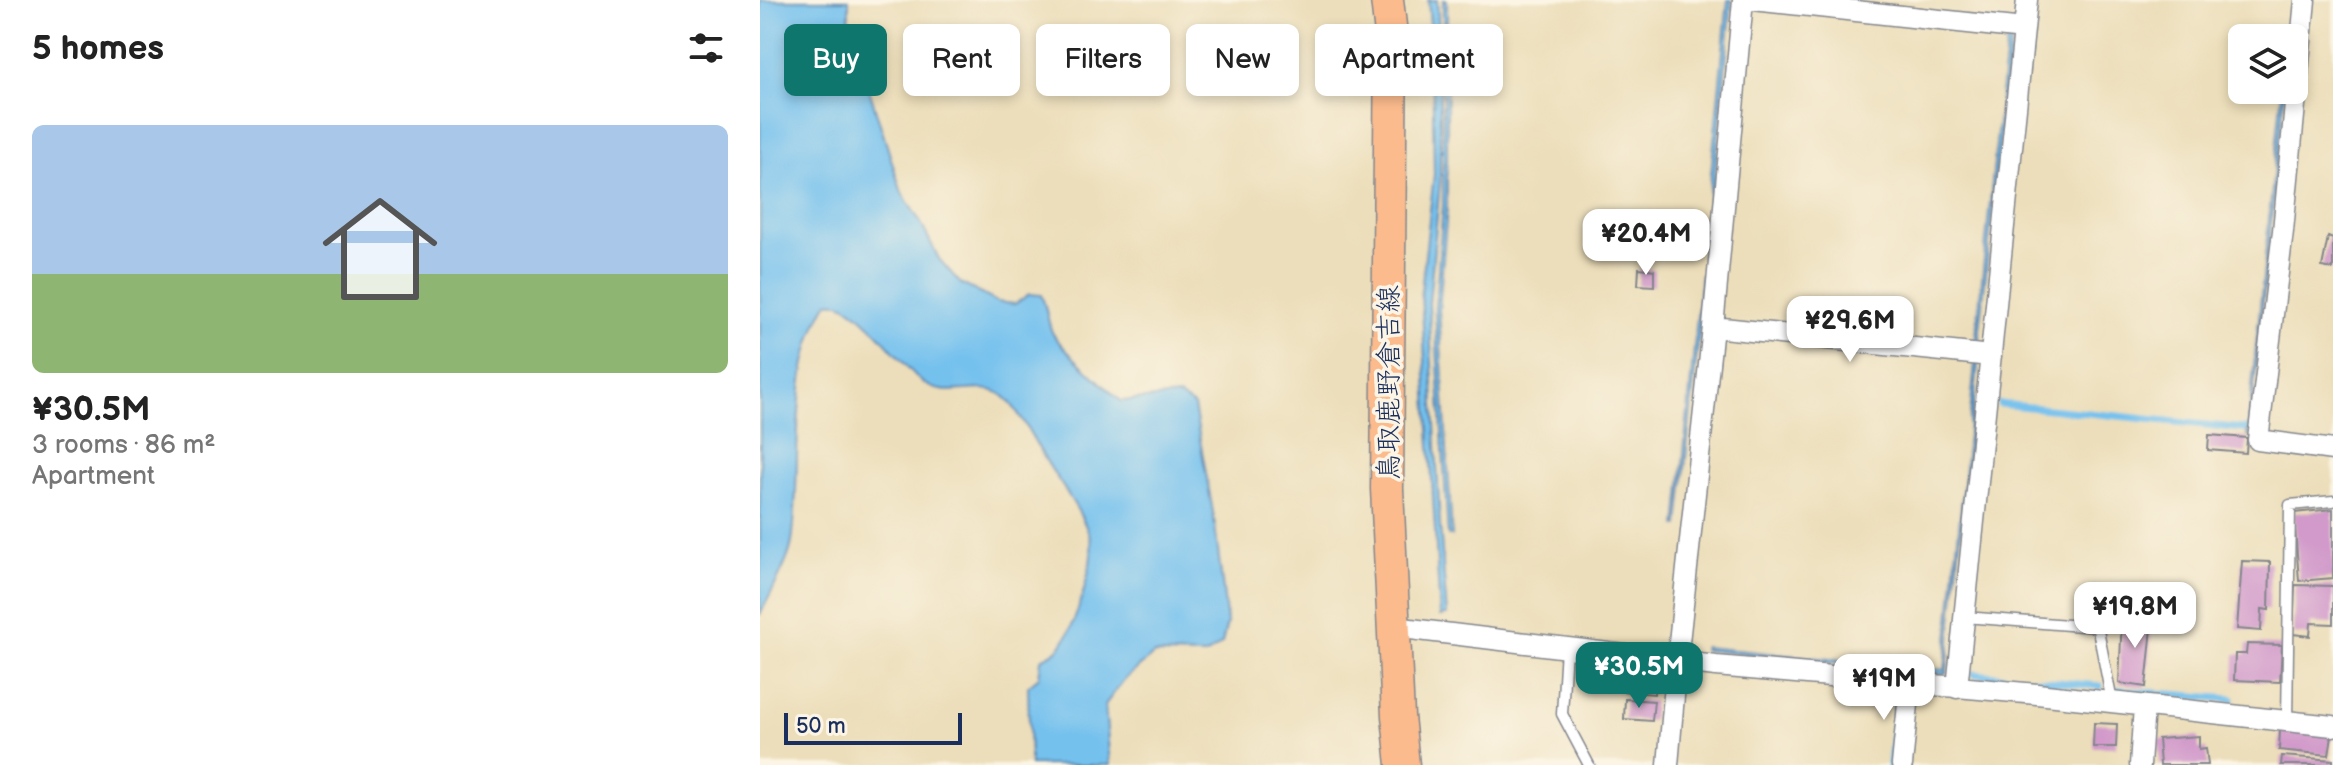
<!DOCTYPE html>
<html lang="en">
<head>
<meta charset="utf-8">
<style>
  body { margin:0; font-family:"Balsamiq Sans","Klee One",sans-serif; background:#f6f6f6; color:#222; height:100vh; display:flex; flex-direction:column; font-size:30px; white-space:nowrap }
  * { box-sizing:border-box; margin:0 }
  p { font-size:26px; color:#767676 }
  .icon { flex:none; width:44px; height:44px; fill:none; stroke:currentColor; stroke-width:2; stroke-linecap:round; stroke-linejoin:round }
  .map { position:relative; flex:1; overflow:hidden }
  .panel { display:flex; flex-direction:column; background:#fff; width:760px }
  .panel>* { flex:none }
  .hud { position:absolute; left:24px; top:24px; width:760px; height:72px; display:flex; gap:16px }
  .tools { position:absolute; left:1468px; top:24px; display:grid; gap:16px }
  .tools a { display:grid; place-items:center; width:80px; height:80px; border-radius:12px; background:#fff; box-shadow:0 4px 12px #0003; font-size:40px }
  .scale { position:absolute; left:24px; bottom:20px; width:178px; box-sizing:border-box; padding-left:8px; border:4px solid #1b2f5e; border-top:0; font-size:22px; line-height:28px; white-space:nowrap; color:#1b2f5e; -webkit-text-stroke:6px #fcf5e5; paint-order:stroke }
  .price { position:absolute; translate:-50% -68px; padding:0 18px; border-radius:16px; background:#fff; color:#222; font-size:26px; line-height:52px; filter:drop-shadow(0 2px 4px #0008) }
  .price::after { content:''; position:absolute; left:50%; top:48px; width:24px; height:18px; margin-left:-12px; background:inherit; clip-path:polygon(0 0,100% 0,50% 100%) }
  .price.selected { background:#0f766e; color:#fff }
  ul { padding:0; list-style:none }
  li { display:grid; align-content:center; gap:16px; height:424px; padding:0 32px }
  li span { display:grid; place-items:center; height:248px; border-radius:12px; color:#555 }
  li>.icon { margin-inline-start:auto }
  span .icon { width:144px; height:144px; fill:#fffc; stroke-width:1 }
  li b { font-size:34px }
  h2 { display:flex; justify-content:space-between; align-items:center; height:96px; padding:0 32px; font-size:34px }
  .tag { padding:0 28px; border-radius:12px; background:#fff; box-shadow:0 4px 12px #0003; font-size:28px; line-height:72px }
  .tag.selected { background:#0f766e; color:#fff }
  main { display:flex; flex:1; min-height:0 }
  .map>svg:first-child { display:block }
</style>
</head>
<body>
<main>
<section class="panel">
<h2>5 homes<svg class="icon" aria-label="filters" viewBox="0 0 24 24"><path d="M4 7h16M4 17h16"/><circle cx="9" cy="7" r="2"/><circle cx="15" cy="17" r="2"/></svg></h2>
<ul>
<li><span style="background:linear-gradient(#a9c7e8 60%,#8fb573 0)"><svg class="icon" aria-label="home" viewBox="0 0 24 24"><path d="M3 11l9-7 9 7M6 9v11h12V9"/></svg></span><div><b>¥30.5M</b><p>3 rooms · 86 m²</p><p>Apartment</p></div></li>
</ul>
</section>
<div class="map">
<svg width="1573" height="765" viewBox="0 0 1573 765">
  <rect width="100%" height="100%" fill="#fcf5e5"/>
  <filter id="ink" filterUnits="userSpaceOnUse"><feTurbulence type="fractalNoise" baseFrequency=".0125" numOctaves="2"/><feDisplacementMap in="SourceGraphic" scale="16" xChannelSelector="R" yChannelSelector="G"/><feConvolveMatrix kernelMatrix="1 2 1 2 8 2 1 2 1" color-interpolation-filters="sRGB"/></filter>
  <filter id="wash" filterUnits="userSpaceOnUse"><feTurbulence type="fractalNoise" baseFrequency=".006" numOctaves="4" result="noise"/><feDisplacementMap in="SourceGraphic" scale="32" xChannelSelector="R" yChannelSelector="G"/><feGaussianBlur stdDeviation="1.8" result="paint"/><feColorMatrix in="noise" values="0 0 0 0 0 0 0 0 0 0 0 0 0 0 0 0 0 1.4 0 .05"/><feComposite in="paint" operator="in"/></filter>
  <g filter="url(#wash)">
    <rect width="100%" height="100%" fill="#ecdeba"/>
    <path fill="#74c1ee" stroke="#4878a6" stroke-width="2" d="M 0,0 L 89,0 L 89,41 L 108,86 L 142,193 L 161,223 L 179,259 L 200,283 L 237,302 L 255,304 L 269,294 L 281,295 C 287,307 287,320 292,332 C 301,349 344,385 361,401 L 419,396 L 434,406 L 454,518 L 467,623 L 462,644 L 446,655 L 394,654 L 363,681 L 345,705 L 350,765 L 270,765 L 268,686 L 279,677 L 281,659 C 288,656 296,652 301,646 C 315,627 334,565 331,542 C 326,515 295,478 281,452 C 273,439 253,399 239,393 C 214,382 187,401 162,382 C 141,365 95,295 68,302 C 26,370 43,466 32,542 C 29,562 9,596 0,615 Z
      M 668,0 L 677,0 L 680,47 L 680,181 L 669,304 L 680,525 L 687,615 L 680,616 L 661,292 L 674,174 L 672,49 Z
      M 683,0 L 687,0 L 687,207 L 679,310 L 692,536 L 688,536 L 675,309 L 683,206 Z
      M 968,0 L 972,0 L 947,256 L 943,256 Z
      M 1247,38 L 1251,38 L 1218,347 L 1215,347 Z
      M 1522,90 L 1525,90 L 1489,437 L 1487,436 Z
      M 941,275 L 945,276 L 919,526 L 917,526 Z
      M 1215,364 L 1218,364 L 1187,672 L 1183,674 L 943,650 L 944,647 L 1185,670 Z"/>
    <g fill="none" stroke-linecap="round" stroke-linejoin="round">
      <path stroke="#74c1ee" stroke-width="7" d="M 1240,404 L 1485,429
        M 1214,674 L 1340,686
        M 1359,690 L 1472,699
        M 1130,765 L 1137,697"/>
    </g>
    <g id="blocks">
      <path fill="#d19aca" d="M 1568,237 L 1573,239 L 1573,269 L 1562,267 Z
        M 879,268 L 894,270 L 894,286 L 878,285 Z
        M 1449,435 L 1487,438 L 1486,453 L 1448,450 Z
        M 1573,509 L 1573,578 L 1539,581 L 1534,513 Z
        M 1482,561 L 1510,562 L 1509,610 L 1502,609 L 1501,631 L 1477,629 Z
        M 1535,585 L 1573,586 L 1573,624 L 1551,623 L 1550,636 L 1533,634 Z
        M 1362,616 L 1393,618 L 1386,687 L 1359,683 Z
        M 1487,644 L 1522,645 L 1520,682 L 1474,680 L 1475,654 L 1486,654 Z
        M 841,671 L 896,675 L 894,694 L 840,689 Z
        M 865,699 L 894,701 L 892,721 L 864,719 Z
        M 1334,723 L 1357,724 L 1356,747 L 1333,747 Z
        M 1520,730 L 1572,735 L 1569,755 L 1519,750 Z
        M 1439,736 L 1439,749 L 1446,748 L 1448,765 L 1400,765 L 1398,739 Z
        M 1522,756 L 1573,760 L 1573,765 L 1521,765 Z"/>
    </g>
  </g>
  <g filter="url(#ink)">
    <use href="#blocks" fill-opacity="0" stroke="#84868c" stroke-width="2"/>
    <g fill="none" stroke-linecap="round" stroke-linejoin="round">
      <g stroke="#84868c" stroke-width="13">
        <path id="lane" d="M 1204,617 L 1335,627 L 1338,630 L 1352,702
          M 806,648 L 802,714 L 829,765
          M 1527,722 L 1530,505 L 1573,501"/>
      </g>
      <g stroke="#84868c" stroke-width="23">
        <path id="street" d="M 993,0 L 1264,29
          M 1545,0 L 1523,231 L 1498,440 L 1573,450
          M 953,327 L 1231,356
          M 634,627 L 956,666 L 1277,694 L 1573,726
          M 1197,688 L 1267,0
          M 908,765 L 917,661 L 953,327 L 983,0
          M 1142,765 L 1150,684
          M 1380,765 L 1384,706"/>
      </g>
      <g stroke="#84868c" stroke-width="35">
        <path id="primary" d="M 627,0 L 631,34 L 627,489 L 638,716 L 643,765"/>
      </g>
      <use href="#lane" stroke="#fff" stroke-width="10"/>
      <use href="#street" stroke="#fff" stroke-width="20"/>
      <use href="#primary" stroke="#fbbb8d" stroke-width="32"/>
    </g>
  </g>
  <g text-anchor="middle" stroke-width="7" stroke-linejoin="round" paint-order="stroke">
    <g font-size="28" fill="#1b2f5e" stroke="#fcf5e5">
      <text transform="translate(628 383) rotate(-90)" y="10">鳥取鹿野倉吉線</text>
    </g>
  </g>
</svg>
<div class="tools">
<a><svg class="icon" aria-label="layers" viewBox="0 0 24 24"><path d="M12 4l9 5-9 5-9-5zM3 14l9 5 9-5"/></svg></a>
</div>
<div class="scale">50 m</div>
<b class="price" style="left:886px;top:277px">¥20.4M</b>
<b class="price" style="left:1090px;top:364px">¥29.6M</b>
<b class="price" style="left:1375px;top:650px">¥19.8M</b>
<b class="price selected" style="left:879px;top:710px">¥30.5M</b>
<b class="price" style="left:1124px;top:722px">¥19M</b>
<div class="hud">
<a class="tag selected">Buy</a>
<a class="tag">Rent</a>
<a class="tag">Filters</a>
<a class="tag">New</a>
<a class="tag">Apartment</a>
</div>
</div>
</main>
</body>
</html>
